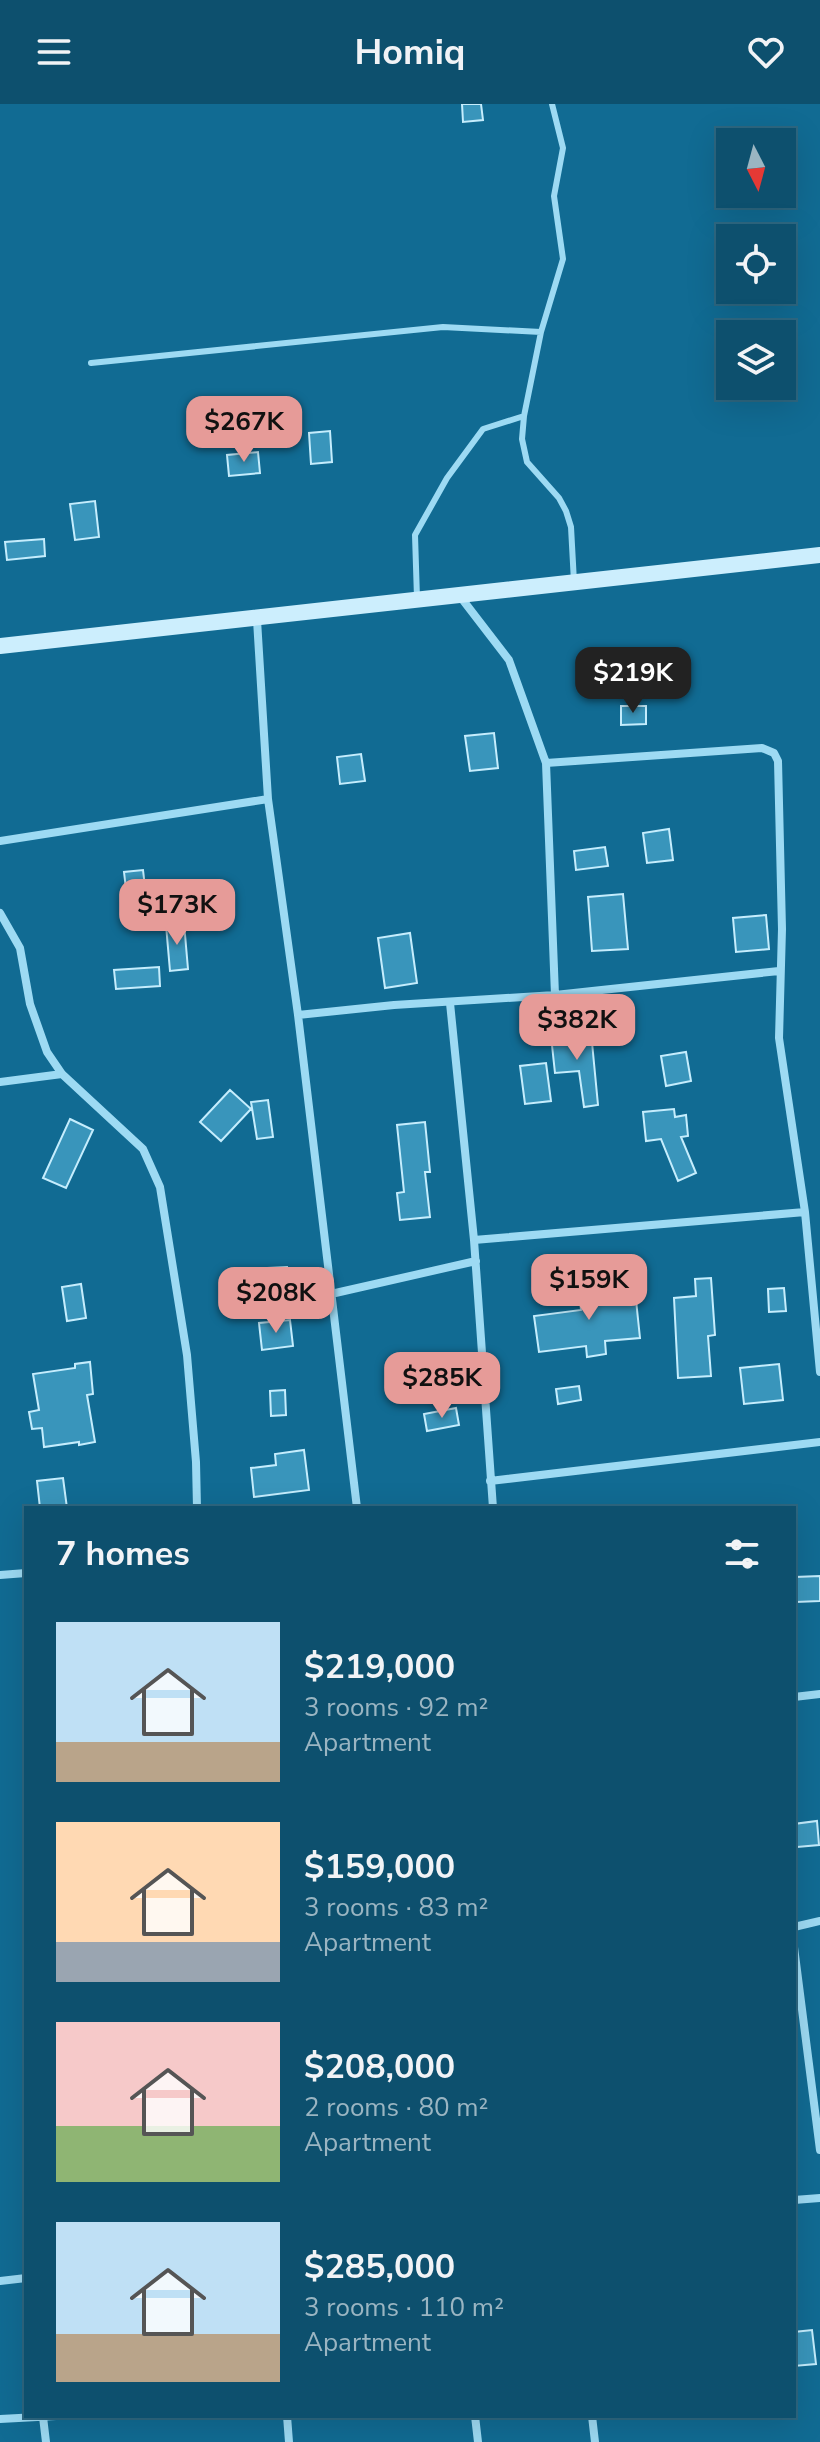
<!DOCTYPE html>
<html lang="en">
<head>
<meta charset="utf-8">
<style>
  body { margin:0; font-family:"Nunito Sans",sans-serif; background:#1b5a76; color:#f1f3f6; height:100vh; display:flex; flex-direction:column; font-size:30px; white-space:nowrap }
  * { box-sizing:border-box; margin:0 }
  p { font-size:26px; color:#9ab5c2 }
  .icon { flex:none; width:44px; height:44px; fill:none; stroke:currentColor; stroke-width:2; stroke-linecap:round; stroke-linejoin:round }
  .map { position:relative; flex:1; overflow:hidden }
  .details { position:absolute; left:24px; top:1402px; width:772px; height:912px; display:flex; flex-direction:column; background:#0d506e; border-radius:0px; box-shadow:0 8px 32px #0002,0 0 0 2px #2d6781 }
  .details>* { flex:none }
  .needle { width:52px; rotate:174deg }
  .buttons { position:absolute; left:716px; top:24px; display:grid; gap:16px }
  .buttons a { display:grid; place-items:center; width:80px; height:80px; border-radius:0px; background:#0d506e; box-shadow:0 8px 32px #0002,0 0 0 2px #2d6781; font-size:40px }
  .price { position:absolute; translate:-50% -68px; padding:0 18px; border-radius:16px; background:#e69b98; color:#111; font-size:26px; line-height:52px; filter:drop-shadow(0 2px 4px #0008) }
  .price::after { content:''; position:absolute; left:50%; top:48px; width:24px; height:18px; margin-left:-12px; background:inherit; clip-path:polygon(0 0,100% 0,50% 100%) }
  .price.on { background:#222; color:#fff }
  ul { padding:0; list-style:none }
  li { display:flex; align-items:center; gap:24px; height:200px; padding:0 32px }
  li span { display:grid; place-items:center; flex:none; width:224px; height:160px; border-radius:0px; color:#555 }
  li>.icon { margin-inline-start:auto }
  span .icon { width:96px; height:96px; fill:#fffc; stroke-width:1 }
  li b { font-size:34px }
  h2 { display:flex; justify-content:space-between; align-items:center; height:96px; padding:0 32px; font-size:34px }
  header { display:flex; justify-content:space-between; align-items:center; height:104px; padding:0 32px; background:#0d506e; font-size:36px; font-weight:700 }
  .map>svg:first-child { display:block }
</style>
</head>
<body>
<header><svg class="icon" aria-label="menu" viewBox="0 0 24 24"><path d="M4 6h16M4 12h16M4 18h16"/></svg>Homiq<svg class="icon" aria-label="heart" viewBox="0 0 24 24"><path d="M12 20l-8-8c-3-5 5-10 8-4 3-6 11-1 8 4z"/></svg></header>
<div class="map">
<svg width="820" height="2338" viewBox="0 0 820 2338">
  <rect width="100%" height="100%" fill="#116b93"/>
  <path fill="#3995bb" stroke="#c5edfd" stroke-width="2" d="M 462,0 L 481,0 L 483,16 L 463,18 Z
    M 330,327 L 332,358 L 311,360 L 309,329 Z
    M 258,348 L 260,369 L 229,372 L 227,351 Z
    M 95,397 L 99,433 L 75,436 L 70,400 Z
    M 44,435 L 45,452 L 7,456 L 5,438 Z
    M 621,602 L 646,602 L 646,620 L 621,621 Z
    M 494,629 L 498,664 L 470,667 L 465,632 Z
    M 361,650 L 365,677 L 340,680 L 337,653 Z
    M 669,725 L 673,756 L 647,759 L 643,729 Z
    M 605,743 L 608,762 L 576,766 L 574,747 Z
    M 143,766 L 147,800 L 128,802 L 124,768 Z
    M 623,790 L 628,845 L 592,847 L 588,793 Z
    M 766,811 L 769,845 L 736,848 L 733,814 Z
    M 184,819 L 188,865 L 170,867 L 166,821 Z
    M 410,829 L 417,879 L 385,884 L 378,834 Z
    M 159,863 L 160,882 L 116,885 L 114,866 Z
    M 591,928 L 598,1001 L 584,1003 L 579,967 L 555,969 L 551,932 Z
    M 686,948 L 691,977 L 666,982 L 661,952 Z
    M 546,959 L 551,997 L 525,1000 L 520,962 Z
    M 230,986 L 251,1005 L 221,1037 L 200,1018 Z
    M 268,996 L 273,1033 L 257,1035 L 251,998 Z
    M 674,1005 L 675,1013 L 686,1011 L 688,1032 L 681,1033 L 696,1069 L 678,1077 L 661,1035 L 646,1037 L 643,1008 Z
    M 70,1015 L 93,1026 L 66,1084 L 43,1074 Z
    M 425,1018 L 430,1068 L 425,1068 L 430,1113 L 400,1116 L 397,1089 L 404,1088 L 397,1021 Z
    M 287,1163 L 288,1181 L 269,1182 L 268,1164 Z
    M 603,1174 L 605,1199 L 636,1196 L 640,1234 L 605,1237 L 606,1250 L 587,1253 L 586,1242 L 539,1248 L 534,1212 L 581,1206 L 578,1176 Z
    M 711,1174 L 715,1231 L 708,1232 L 711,1272 L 678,1274 L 674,1194 L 696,1192 L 695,1175 Z
    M 81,1180 L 86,1214 L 67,1217 L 62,1183 Z
    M 784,1184 L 786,1207 L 769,1208 L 768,1185 Z
    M 290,1216 L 293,1242 L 262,1246 L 259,1219 Z
    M 90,1258 L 93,1290 L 87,1291 L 95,1338 L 79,1341 L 79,1338 L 44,1343 L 42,1324 L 32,1325 L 29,1308 L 39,1306 L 33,1270 L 75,1264 L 75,1260 Z
    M 779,1260 L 783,1296 L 744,1300 L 740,1264 Z
    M 579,1282 L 581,1296 L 558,1300 L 556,1285 Z
    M 285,1286 L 286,1311 L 271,1312 L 270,1287 Z
    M 456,1304 L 459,1321 L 427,1327 L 424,1310 Z
    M 304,1346 L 309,1386 L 254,1393 L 251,1364 L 276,1361 L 275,1350 Z
    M 63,1374 L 67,1404 L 40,1404 L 37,1377 Z
    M 820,1472 L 820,1497 L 796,1498 L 795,1473 Z
    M 817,1717 L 819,1741 L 797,1743 L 794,1741 L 794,1720 Z
    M 812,2226 L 816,2260 L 794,2262 L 794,2228 Z"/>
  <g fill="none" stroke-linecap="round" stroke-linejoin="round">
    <path stroke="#9ddaf3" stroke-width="6" d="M 552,0 L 563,44 L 554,92 L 563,155 L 541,228 L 524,312 L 522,335 L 527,358 L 559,394 L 566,407 L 571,423 L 574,478
      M 91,259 L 443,223 L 541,228
      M 417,494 L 415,431 L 447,374 L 483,325 L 524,312"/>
    <path stroke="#9ddaf3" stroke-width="8" d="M 459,491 L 509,556 L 546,659 L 555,891
      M 257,516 L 268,695 L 298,911 L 357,1404
      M 546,659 L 762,644 L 774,649 L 778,657 L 782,825 L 779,934 L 805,1108 L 820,1268
      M 0,737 L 268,695
      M 0,809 L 20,844 L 30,900 L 47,948 L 62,970 L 143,1045 L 160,1083 L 187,1251 L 196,1358 L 197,1404
      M 450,899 L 474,1136 L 493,1404
      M 298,911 L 394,901 L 555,891 L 779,867
      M 0,978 L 62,970
      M 474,1136 L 805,1108
      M 331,1190 L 476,1157
      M 490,1377 L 820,1338
      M 0,1471 L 26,1469
      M 794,1593 L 820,1590
      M 794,1823 L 820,1817
      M 794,1843 L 820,2046
      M 794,2096 L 820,2094
      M 0,2177 L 26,2174
      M 287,2312 L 289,2338
      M 475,2312 L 478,2338
      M 592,2312 L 595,2338
      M 43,2313 L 46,2338
      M 0,2315 L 56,2312"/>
    <path stroke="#cceefd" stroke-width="16" d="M 0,542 C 274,514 547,481 820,451"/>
  </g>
</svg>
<div class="buttons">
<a><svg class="needle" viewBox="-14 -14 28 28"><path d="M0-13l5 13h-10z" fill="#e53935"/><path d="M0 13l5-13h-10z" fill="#9ab5c2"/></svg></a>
<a><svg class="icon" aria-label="locate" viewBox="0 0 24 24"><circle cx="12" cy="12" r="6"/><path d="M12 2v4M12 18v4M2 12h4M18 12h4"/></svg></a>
<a><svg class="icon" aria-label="layers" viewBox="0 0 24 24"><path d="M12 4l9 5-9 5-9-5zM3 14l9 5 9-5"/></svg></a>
</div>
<b class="price" style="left:244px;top:360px">$267K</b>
<b class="price on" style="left:633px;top:611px">$219K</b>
<b class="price" style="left:177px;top:843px">$173K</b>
<b class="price" style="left:577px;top:958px">$382K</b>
<b class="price" style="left:589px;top:1218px">$159K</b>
<b class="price" style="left:276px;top:1231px">$208K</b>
<b class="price" style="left:442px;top:1316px">$285K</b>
<section class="details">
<h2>7 homes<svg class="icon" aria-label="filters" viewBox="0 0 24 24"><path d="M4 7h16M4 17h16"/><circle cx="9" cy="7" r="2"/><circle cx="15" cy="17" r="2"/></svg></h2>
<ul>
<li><span style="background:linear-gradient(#bfe0f5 75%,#b9a48a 0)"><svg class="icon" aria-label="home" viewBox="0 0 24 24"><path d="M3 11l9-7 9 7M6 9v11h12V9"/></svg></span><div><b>$219,000</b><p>3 rooms · 92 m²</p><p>Apartment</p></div></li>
<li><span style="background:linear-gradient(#ffd9b3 75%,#9aa5b1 0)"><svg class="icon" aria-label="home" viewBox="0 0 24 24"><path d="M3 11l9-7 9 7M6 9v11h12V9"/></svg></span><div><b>$159,000</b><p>3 rooms · 83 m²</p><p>Apartment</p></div></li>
<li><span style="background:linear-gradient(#f6c9c9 65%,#8fb573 0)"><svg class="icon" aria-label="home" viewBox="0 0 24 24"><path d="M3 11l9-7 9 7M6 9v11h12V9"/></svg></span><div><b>$208,000</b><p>2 rooms · 80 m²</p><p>Apartment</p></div></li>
<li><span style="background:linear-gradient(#bfe0f5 70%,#b9a48a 0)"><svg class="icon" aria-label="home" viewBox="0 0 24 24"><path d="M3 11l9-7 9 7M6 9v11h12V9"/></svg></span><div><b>$285,000</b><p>3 rooms · 110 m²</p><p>Apartment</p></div></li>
</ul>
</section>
</div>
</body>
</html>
